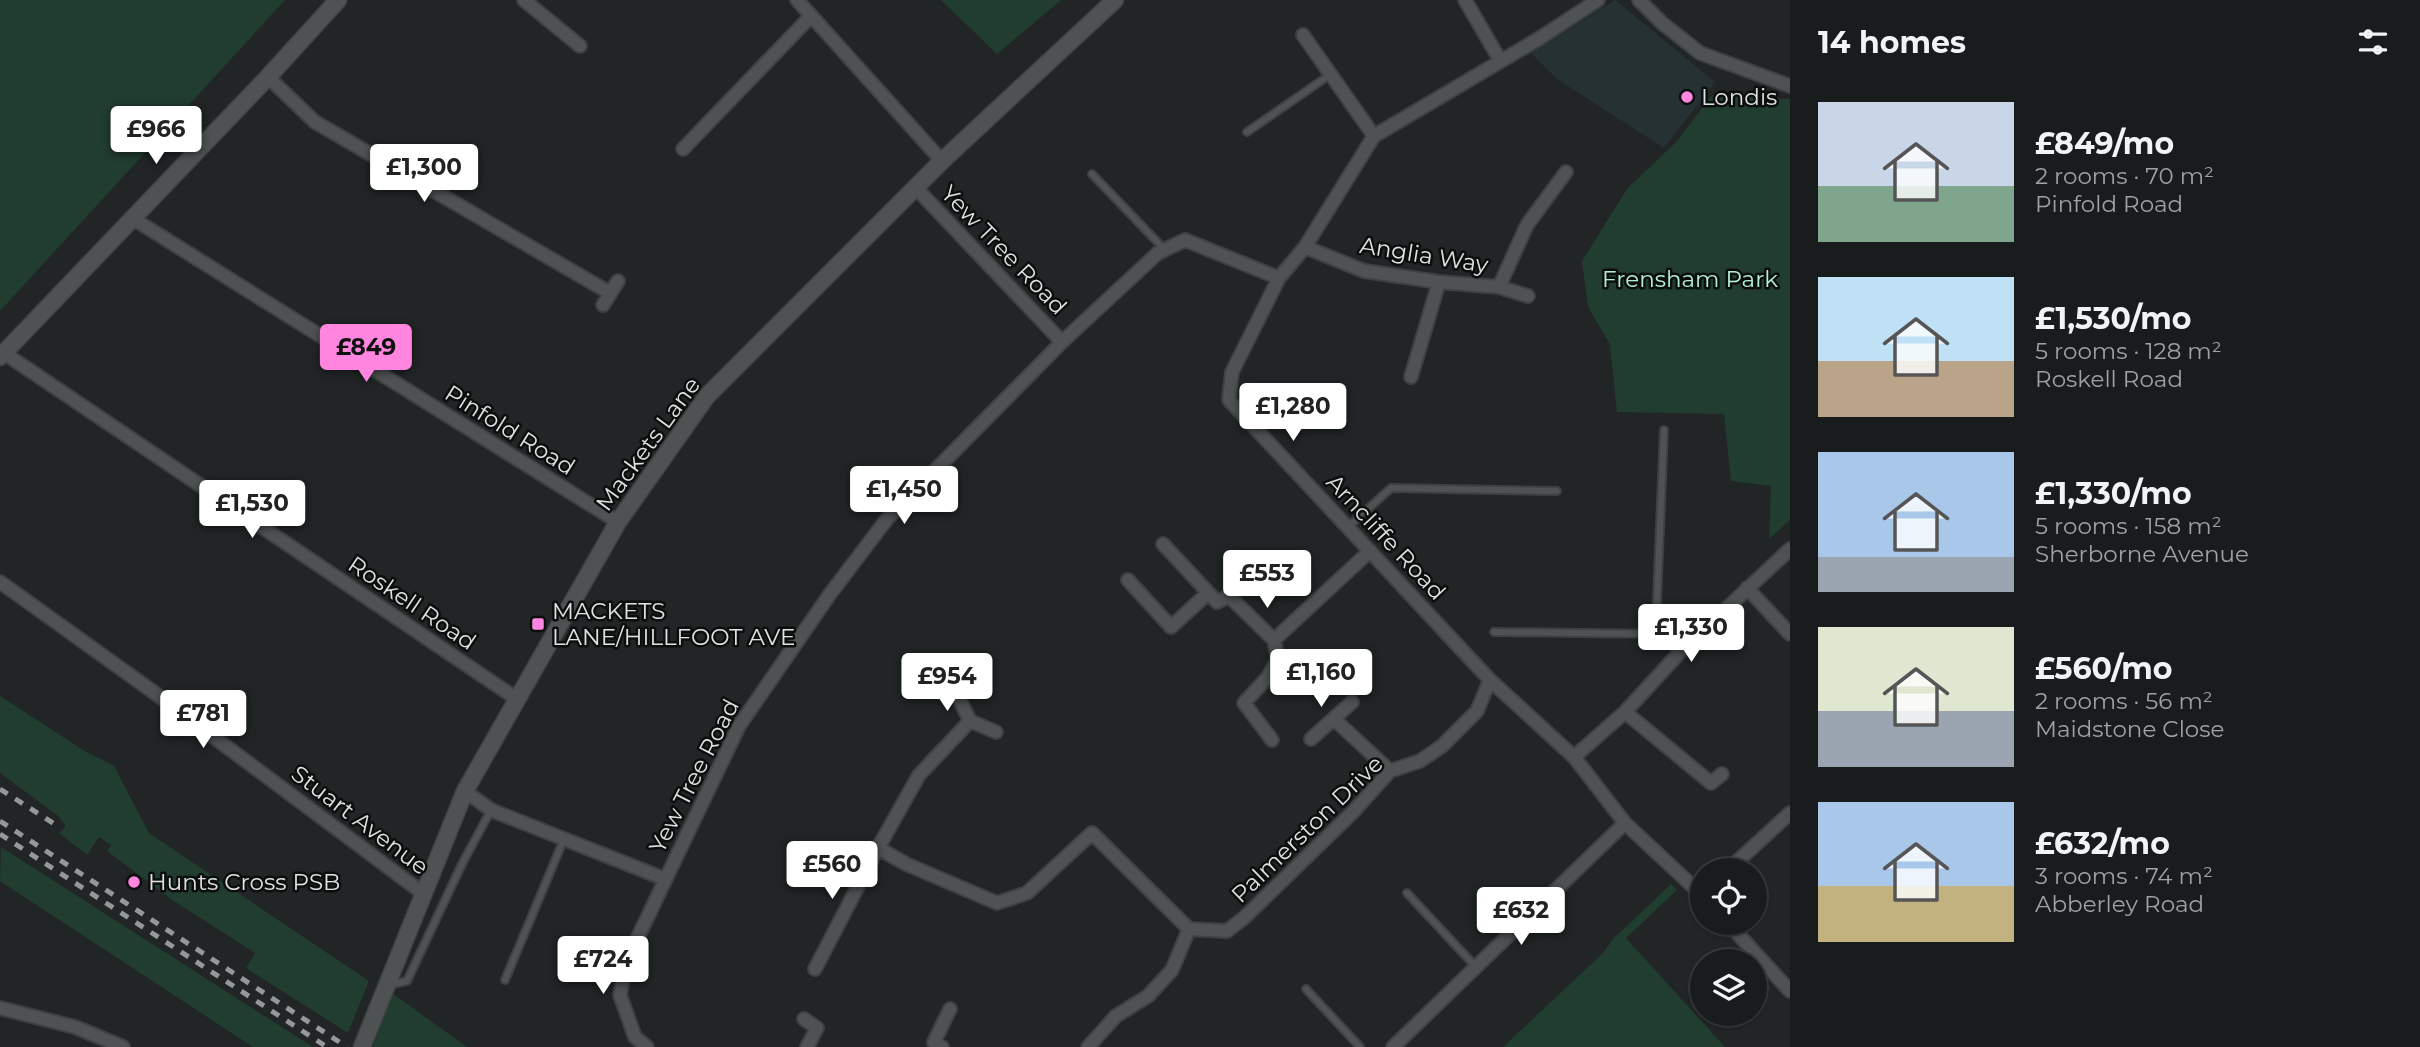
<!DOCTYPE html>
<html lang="en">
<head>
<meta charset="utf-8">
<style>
  body { margin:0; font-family:Montserrat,sans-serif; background:#222525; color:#f1f3f6; height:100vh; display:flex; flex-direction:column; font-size:26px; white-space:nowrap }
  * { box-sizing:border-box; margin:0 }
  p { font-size:23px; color:#9fa1a3 }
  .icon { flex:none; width:38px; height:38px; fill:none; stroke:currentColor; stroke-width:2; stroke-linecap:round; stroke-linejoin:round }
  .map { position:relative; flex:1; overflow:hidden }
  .side { display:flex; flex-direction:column; background:#191c1c; width:630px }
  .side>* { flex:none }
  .buttons { position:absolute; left:1690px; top:858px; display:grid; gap:14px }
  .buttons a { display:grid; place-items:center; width:77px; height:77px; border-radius:50%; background:#191c1c; box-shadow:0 2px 5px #0004,0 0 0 2px #373a3b; font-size:35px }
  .price { position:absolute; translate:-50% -60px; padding:0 16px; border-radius:7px; background:#fff; color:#222; font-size:23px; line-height:46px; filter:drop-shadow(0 2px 4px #0008) }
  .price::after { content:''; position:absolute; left:50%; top:42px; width:21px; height:16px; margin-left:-10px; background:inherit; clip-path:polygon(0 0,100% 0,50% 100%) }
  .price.selected { background:#ff85df; color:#111 }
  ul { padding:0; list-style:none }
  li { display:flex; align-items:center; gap:21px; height:175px; padding:0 28px }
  li span { display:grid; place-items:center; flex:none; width:196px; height:140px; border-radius:0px; color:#555 }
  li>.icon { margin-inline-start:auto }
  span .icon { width:84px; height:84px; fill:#fffc; stroke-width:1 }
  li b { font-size:30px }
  h2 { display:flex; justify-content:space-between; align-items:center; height:84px; padding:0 28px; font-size:30px }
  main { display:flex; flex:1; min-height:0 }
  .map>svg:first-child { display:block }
</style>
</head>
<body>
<main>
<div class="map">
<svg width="1790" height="1047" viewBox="0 0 1790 1047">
  <rect width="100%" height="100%" fill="#212526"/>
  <path fill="#263134" d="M 1615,0 L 1715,82 L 1664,148 L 1557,79 L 1531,53 Z"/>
  <path fill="#213d30" d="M 0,0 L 285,0 L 0,311 Z
    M 941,0 L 1061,0 L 997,54 Z
    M 1712,95 L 1790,99 L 1790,520 L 1769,539 L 1771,486 L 1731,481 L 1724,414 L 1617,412 L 1610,344 L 1588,307 L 1582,261 L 1627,189 L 1677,141 Z
    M 0,696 L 83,750 L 114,766 L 149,833 L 369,981 L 348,1033 L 246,968 L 255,953 L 171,899 L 107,851 L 111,845 L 99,837 L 87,855 L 59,833 L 66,826 L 57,815 L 0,773 Z
    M 1,847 L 313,1047 L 253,1047 L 0,881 Z
    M 1671,884 L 1677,890 L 1626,938 L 1725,1047 L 1503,1047 L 1602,954 L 1614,938 Z
    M 392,993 L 467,1047 L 373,1047 Z"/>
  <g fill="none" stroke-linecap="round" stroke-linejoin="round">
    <g stroke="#3d4142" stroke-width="10">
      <path id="service" d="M 1247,132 L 1331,74
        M 1092,174 L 1165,250
        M 1664,430 L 1657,601 L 1660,634 L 1680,652
        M 1348,527 L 1391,488 L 1557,491
        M 1494,632 L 1660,634
        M 1407,893 L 1476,967
        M 505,980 L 564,839
        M 390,985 L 407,981 L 462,864 L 491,810
        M 1306,989 L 1360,1047"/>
    </g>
    <g stroke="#3d4142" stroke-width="16">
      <path id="minor" d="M 524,0 L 580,46
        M 797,0 L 942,161
        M 1465,0 L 1500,60
        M 1598,0 L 1540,38 L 1374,136 L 1305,247 L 1279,278 L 1232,372 L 1229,400 L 1490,680 L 1574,757 L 1625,823 L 1703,896
        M 1639,0 L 1662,23 L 1700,53 L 1790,86
        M 1303,35 L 1374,136
        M 268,77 L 315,122 L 610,293
        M 683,149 L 811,16
        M 915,187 L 1062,342
        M 132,218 L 618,522
        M 1305,247 L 1364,271 L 1439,282 L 1499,287 L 1527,225 L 1566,172
        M 1499,287 L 1528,296
        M 603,305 L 618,281
        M 4,353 L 517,699
        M 1411,377 L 1439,282
        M 1163,544 L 1217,602 L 1229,596 L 1274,640 L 1370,551
        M 1128,580 L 1171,627 L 1208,593
        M 0,582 L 152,691 L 424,894
        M 1747,588 L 1790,634
        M 955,690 L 970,721 L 996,732
        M 1625,712 L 1711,783 L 1722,774
        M 1334,719 L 1390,771
        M 970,721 L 919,775 L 878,848 L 906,864 L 997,903 L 1027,893 L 1092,833 L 1189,929
        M 1311,739 L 1352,702
        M 1272,740 L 1244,703 L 1268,677 L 1278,659 L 1274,640
        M 1574,757 L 1625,712 L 1680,652 L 1790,549
        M 465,791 L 491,810 L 665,879
        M 1728,870 L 1790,813
        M 1727,922 L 1790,991
        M 815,969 L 878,848
        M 0,1008 L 75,1027 L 123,1047
        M 804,1019 L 817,1028 L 807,1047
        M 647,1047 L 635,1037 L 620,995 L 626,962 L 739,726 L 830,594 L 887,519 L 1062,342 L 1158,253 L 1185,240 L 1279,278
        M 942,1047 L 934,1042 L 950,1009
        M 1088,1047 L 1116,1016 L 1148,996 L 1172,970 L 1189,929 L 1227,931 L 1245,917 L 1354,811 L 1390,771 L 1420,761 L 1442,746 L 1477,711 L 1490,680
        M 1393,1047 L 1625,823"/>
    </g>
    <g stroke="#3d4142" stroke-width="19">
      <path id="tertiary" d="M 0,357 L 268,77 L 338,0
        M 362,1047 L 465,791 L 618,522 L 707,396 L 942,161 L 1115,0"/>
    </g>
    <use href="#service" stroke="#4e5253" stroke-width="6"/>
    <use href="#minor" stroke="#4e5253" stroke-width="12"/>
    <use href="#tertiary" stroke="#4e5253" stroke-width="16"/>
    <path stroke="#949899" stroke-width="5" stroke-dasharray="9 9" stroke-linecap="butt" d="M 0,789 L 56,825
      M 0,821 L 347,1047
      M 0,834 L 327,1047"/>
  </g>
  <g fill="#ff85df" stroke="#0c0e0e" stroke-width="2.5">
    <circle cx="1687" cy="97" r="7"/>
    <rect x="531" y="617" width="14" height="14" rx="3.5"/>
    <circle cx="134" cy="882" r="7"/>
  </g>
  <g text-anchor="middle" stroke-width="5" stroke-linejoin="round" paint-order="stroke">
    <g font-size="23" fill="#dfe2e3" stroke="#0c0e0e" text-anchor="start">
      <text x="1701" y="105">Londis</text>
      <text x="552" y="619">MACKETS<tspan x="552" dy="26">LANE/HILLFOOT AVE</tspan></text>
      <text x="148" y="890">Hunts Cross PSB</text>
    </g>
    <g font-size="23" fill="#dfe2e3" stroke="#0c0e0e">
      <text transform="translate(1004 250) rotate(46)" y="8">Yew Tree Road</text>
      <text transform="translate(1424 255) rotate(9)" y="8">Anglia Way</text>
      <text transform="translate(510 430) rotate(32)" y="8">Pinfold Road</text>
      <text transform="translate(648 444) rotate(-54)" y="8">Mackets Lane</text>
      <text transform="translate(1386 537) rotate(47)" y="8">Arncliffe Road</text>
      <text transform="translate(412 603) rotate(34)" y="8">Roskell Road</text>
      <text transform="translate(694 776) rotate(-63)" y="8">Yew Tree Road</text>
      <text transform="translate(360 820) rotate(37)" y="8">Stuart Avenue</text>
      <text transform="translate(1307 829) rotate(-44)" y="8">Palmerston Drive</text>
    </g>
    <g font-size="23" fill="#b1f2d2" stroke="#0c0e0e">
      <text x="1690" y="287">Frensham Park</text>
    </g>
  </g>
</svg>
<div class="buttons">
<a><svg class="icon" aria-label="locate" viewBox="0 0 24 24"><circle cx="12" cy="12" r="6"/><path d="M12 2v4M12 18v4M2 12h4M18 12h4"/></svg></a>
<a><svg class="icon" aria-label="layers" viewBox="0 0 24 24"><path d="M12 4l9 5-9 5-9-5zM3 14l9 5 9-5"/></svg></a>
</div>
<b class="price" style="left:156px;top:166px">£966</b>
<b class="price" style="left:424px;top:204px">£1,300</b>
<b class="price selected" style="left:366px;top:384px">£849</b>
<b class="price" style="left:1293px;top:443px">£1,280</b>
<b class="price" style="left:904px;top:526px">£1,450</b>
<b class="price" style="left:252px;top:540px">£1,530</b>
<b class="price" style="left:1267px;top:610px">£553</b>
<b class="price" style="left:1691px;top:664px">£1,330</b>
<b class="price" style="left:1321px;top:709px">£1,160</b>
<b class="price" style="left:947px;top:713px">£954</b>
<b class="price" style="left:203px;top:750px">£781</b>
<b class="price" style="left:832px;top:901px">£560</b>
<b class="price" style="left:1521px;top:947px">£632</b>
<b class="price" style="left:603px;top:996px">£724</b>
</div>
<section class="side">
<h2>14 homes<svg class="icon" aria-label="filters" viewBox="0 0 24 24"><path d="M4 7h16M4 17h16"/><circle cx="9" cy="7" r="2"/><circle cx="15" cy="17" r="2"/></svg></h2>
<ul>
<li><span style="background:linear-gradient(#c9d6e8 60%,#7fa58c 0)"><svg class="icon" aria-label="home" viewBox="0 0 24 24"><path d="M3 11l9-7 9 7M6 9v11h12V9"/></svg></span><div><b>£849/mo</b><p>2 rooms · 70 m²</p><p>Pinfold Road</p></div></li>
<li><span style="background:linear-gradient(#bfe0f5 60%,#b9a48a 0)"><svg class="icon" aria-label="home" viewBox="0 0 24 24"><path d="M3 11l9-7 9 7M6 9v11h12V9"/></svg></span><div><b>£1,530/mo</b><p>5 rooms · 128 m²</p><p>Roskell Road</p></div></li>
<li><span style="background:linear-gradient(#a9c7e8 75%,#9aa5b1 0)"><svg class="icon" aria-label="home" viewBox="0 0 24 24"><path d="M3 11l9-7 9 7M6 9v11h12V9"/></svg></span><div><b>£1,330/mo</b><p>5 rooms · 158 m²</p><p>Sherborne Avenue</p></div></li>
<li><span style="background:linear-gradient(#dfe7d0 60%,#9aa5b1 0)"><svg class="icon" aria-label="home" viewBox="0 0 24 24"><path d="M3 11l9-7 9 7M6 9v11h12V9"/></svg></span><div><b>£560/mo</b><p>2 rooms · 56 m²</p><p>Maidstone Close</p></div></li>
<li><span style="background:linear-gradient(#a9c7e8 60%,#c2b280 0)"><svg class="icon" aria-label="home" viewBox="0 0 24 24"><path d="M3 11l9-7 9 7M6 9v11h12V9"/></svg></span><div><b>£632/mo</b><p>3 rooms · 74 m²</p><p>Abberley Road</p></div></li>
</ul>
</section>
</main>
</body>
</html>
